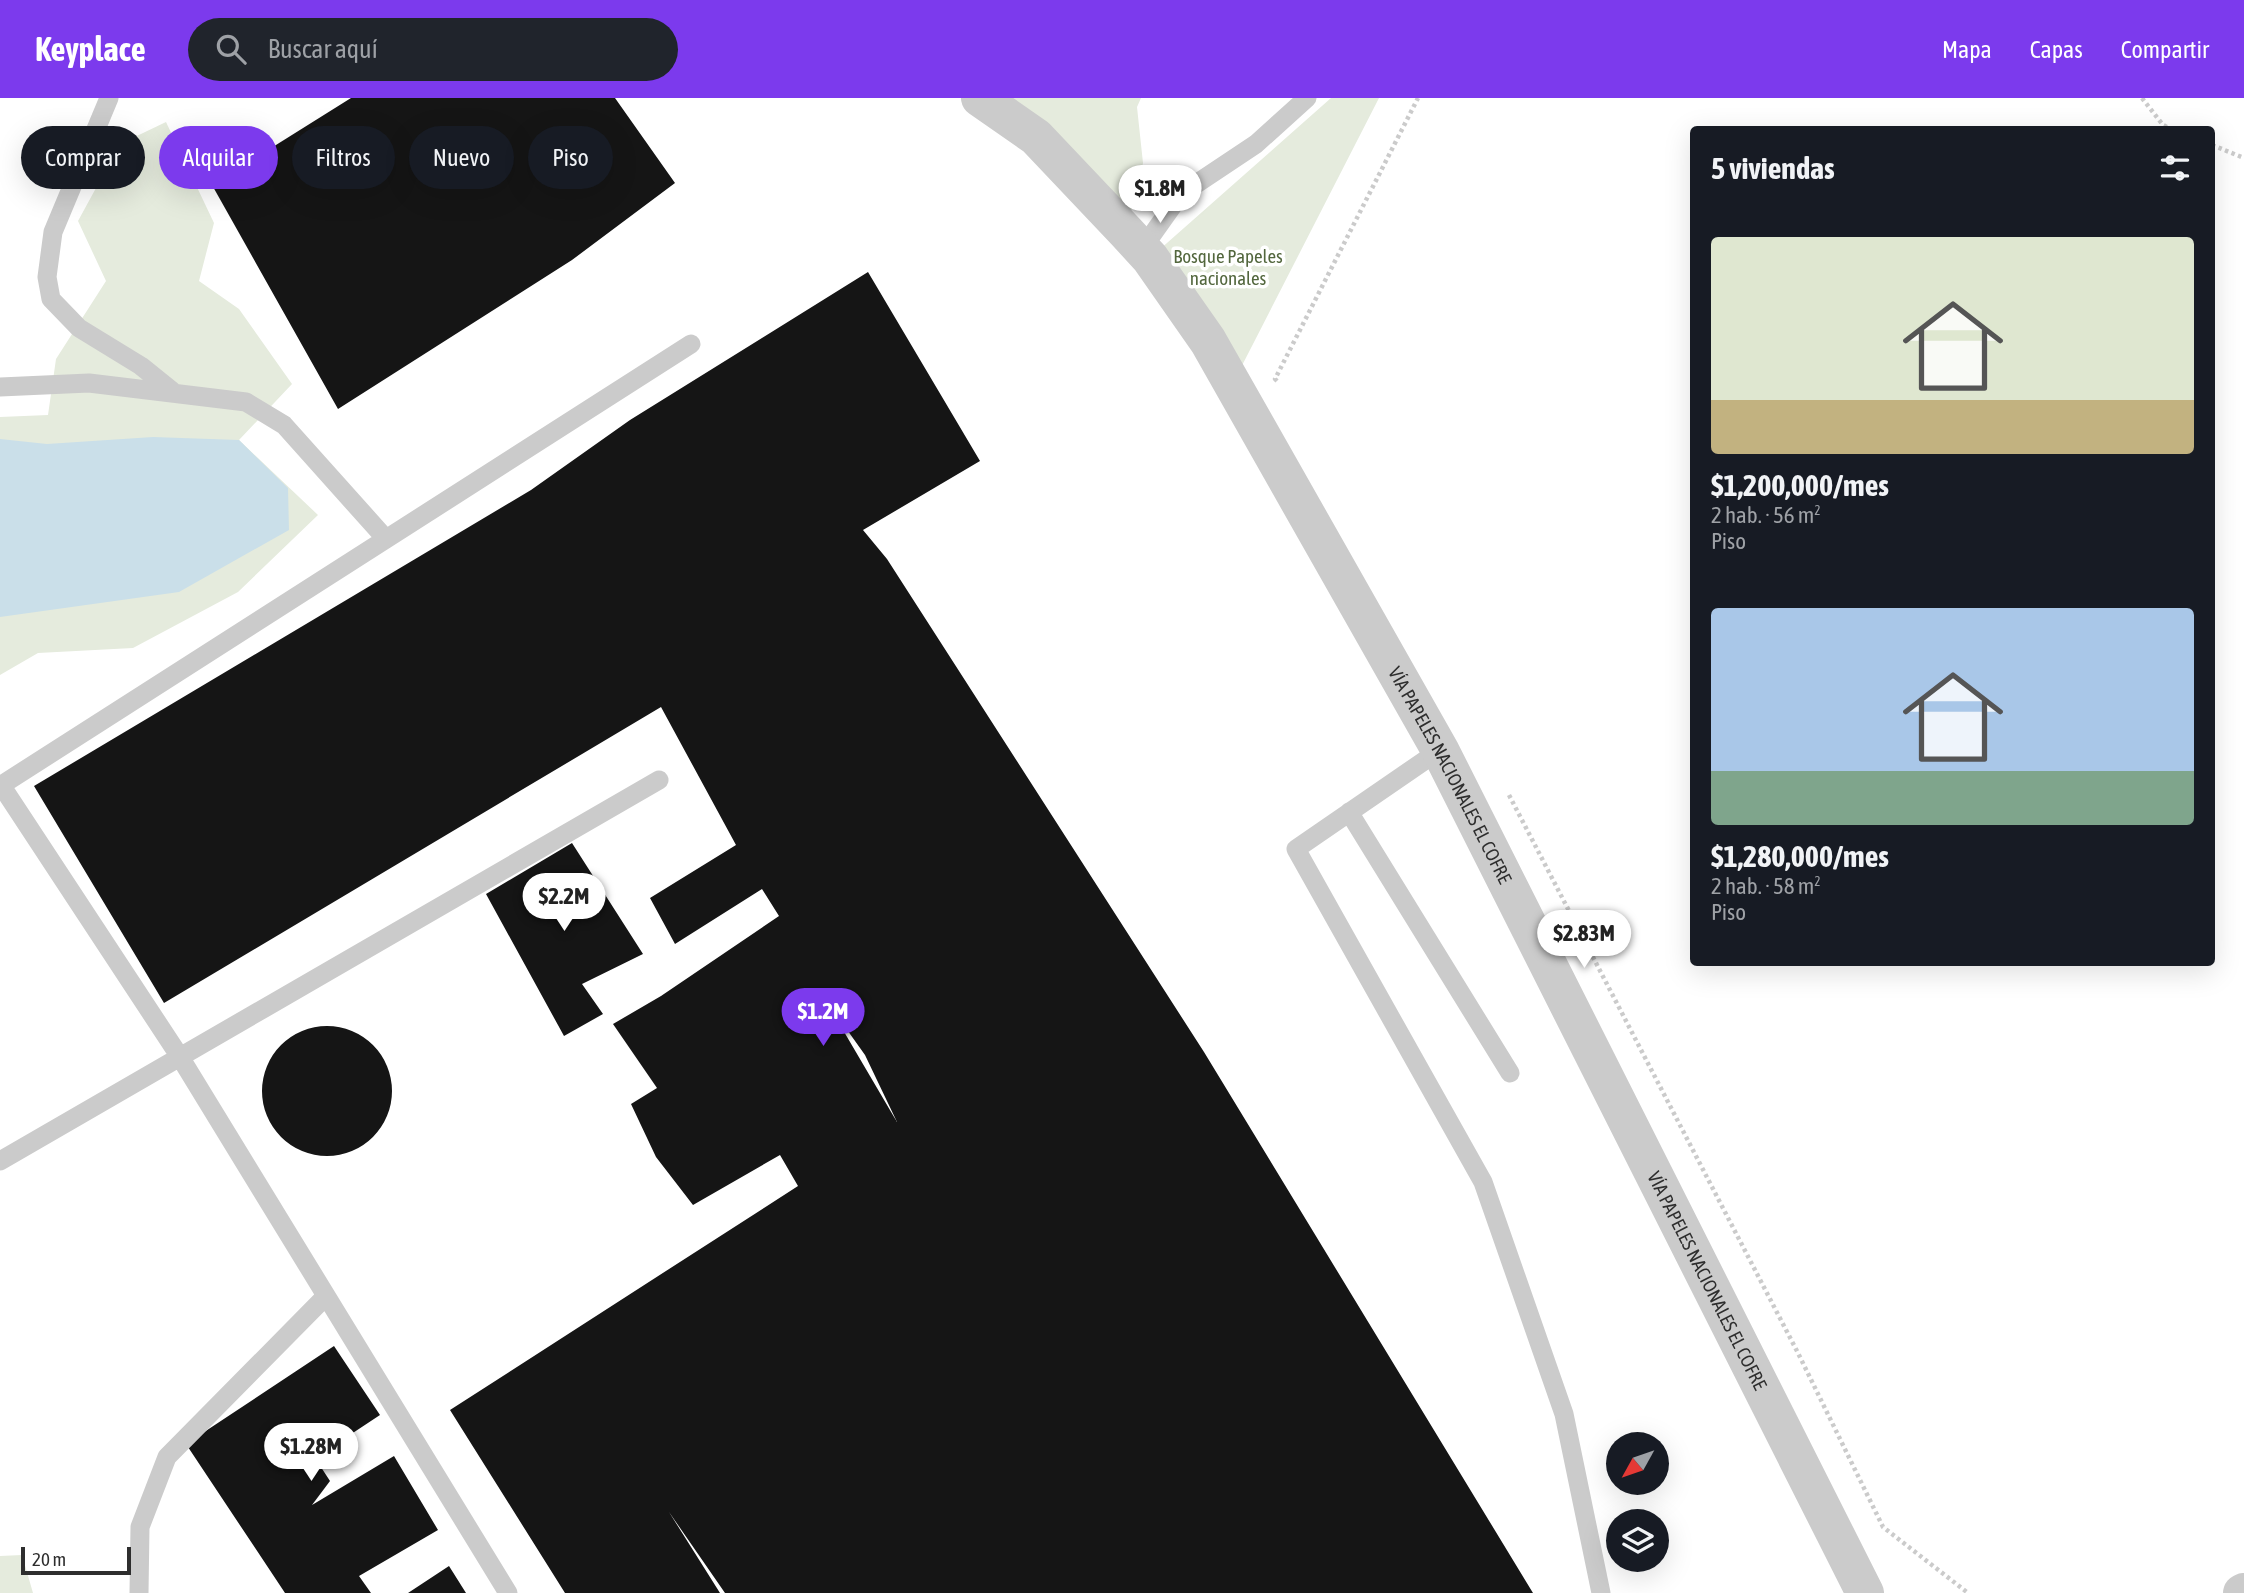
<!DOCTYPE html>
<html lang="es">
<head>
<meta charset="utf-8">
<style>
  body { margin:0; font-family:"Asap Condensed",sans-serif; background:#20242c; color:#f1f3f6; height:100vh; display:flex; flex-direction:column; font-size:26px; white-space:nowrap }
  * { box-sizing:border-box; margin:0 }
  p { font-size:23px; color:#9ea1a6 }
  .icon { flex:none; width:38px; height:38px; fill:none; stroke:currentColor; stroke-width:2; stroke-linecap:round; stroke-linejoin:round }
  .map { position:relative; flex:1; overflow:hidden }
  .sheet { position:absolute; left:1690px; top:28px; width:525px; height:840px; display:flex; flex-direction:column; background:#171b24; border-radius:7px; box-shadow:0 7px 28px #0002 }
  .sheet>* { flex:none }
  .guide { position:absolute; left:21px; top:28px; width:665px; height:63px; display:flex; gap:14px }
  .needle { width:46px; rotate:230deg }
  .controls { position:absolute; left:1606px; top:1334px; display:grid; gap:14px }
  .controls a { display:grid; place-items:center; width:63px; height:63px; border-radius:50%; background:#171b24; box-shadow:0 7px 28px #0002; font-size:35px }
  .scale { position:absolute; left:21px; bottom:18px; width:110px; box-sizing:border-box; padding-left:7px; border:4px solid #2e2e2e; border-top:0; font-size:19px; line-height:24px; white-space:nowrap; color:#2e2e2e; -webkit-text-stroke:5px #fff; paint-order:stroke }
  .price { position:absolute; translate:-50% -60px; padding:0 16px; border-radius:24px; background:#fff; color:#222; font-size:23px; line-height:46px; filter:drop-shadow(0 2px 4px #0008) }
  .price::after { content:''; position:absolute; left:50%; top:42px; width:21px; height:16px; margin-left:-10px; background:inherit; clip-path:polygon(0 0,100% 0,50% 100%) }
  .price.selected { background:#7c3aed; color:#fff }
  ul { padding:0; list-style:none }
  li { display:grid; align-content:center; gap:14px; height:371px; padding:0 21px }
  li span { display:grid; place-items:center; height:217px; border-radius:7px; color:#555 }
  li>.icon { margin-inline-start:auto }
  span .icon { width:126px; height:126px; fill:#fffc; stroke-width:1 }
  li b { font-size:30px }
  h2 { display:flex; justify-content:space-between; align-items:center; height:84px; padding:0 21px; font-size:30px }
  .pill { padding:0 24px; border-radius:32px; background:#171b24; box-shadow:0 7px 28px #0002; font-size:24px; line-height:63px }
  .pill.selected { background:#7c3aed; color:#fff }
  header { display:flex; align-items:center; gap:42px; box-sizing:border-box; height:98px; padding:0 35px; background:#7c3aed; color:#fff }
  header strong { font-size:33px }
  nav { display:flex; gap:38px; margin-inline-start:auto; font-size:24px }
  .search { width:490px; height:63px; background:#20242c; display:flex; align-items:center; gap:18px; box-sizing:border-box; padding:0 24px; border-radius:38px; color:#9ea1a6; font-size:26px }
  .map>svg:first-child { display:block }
</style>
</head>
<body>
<header>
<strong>Keyplace</strong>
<div class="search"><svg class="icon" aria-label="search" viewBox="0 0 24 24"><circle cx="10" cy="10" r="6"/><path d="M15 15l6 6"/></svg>Buscar aquí</div>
<nav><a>Mapa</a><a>Capas</a><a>Compartir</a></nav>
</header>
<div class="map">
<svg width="2244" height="1495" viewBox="0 0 2244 1495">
  <rect width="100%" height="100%" fill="#fff"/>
  <path fill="#e5ebdd" d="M 980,0 L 1141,0 L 1137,9 L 1143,65 L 1126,134 Z
    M 1331,0 L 1379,0 L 1232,287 L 1150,160 Z
    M 166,24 L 214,125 L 199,183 L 239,211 L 292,286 L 239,342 L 318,417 L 238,494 L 133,550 L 38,555 L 0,577 L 0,319 L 48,317 L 56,261 L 106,183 L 78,123 L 120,46 Z
    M 22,1457 L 33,1495 L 0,1495 L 0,1458 Z"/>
  <path fill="#cadfe9" d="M 153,339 L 239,342 L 288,390 L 289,432 L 179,494 L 0,519 L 0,341 L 47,346 Z"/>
  <path fill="#151515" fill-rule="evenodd" d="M 351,0 L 615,0 L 675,85 L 572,162 L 338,311 L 212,87 Z
    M 868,174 L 980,363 L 863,432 L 887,461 L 1204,954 L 1533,1495 L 725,1495 L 669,1414 L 720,1495 L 565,1495 L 450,1312 L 798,1088 L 780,1057 L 693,1107 L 656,1059 L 631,1006 L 657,990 L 613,926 L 661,898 L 779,818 L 762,791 L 675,846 L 650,800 L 736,747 L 661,609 L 164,905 L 34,688 L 531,392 L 630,322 ZM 823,898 L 865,957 L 897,1024 Z
    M 572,745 L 643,856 L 582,886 L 603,916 L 564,938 L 486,796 Z
    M262 993a65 65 0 1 1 130 0a65 65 0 1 1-130 0Z
    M 334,1248 L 380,1317 L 315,1360 L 330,1383 L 312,1407 L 394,1358 L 438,1432 L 359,1478 L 371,1495 L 285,1495 L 186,1346 Z
    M 449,1468 L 466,1495 L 408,1495 Z"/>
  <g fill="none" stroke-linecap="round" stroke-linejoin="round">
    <path stroke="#cbcbcb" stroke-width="4.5" stroke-dasharray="3.5 3.5" stroke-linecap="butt" d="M 2142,0 L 2163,27 L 2173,32
      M 2212,47 L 2244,60
      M 1277,283 L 1275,281 L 1418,0
      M 1509,697 L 1798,1255 L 1883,1429 L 1968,1495"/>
    <path stroke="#cbcbcb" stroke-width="19" d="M 109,0 L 53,134 L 47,179 L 51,201 L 79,230 L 141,268 L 172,293
      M 1142,151 L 1181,96 L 1256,46 L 1307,0
      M 0,289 L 89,285 L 246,304 L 284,327 L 386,441
      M 1440,652 L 1296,751 L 1483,1084 L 1564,1316 L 1601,1495
      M 1,687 L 180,959 L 508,1495
      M 0,688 L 691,246
      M 1349,714 L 1510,975
      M 0,1063 L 659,682
      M 139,1495 L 140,1429 L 167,1359 L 326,1198"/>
    <g stroke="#cbcbcb" stroke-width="38">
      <path id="s1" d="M 980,0 L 1036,39 L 1126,134 L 1150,160 L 1208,243 L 1440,652 L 1865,1495"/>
      <path d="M 2242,1495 L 2244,1494"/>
    </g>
  </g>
  <g text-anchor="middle" stroke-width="7" stroke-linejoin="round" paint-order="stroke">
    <g font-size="19" fill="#53673e" stroke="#fff">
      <text x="1228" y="165">Bosque Papeles<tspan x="1228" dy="22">nacionales</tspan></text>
    </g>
    <g font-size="19" fill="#2e2e2e" stroke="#fff">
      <text dy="7" stroke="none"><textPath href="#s1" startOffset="833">VÍA PAPELES NACIONALES EL COFRE</textPath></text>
      <text dy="7" stroke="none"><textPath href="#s1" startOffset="1400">VÍA PAPELES NACIONALES EL COFRE</textPath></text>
    </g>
  </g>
</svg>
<div class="controls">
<a><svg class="needle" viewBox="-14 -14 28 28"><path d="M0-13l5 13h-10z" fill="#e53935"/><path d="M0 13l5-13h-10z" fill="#9ea1a6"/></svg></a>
<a><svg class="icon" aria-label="layers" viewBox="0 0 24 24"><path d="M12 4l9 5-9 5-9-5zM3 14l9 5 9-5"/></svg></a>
</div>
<div class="scale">20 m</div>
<b class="price" style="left:1160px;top:127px">$1.8M</b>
<b class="price" style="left:564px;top:835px">$2.2M</b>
<b class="price" style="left:1584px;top:872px">$2.83M</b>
<b class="price selected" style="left:823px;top:950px">$1.2M</b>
<b class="price" style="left:311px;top:1385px">$1.28M</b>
<div class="guide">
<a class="pill">Comprar</a>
<a class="pill selected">Alquilar</a>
<a class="pill">Filtros</a>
<a class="pill">Nuevo</a>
<a class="pill">Piso</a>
</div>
<section class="sheet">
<h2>5 viviendas<svg class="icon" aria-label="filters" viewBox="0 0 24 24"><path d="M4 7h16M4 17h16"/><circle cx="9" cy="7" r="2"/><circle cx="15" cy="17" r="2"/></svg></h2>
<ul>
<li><span style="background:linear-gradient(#dfe7d0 75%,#c2b280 0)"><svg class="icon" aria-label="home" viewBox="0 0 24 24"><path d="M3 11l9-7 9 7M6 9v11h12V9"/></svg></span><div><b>$1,200,000/mes</b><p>2 hab. · 56 m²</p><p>Piso</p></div></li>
<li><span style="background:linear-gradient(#a9c7e8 75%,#7fa58c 0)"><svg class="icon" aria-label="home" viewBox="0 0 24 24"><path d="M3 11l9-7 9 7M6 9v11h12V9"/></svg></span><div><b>$1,280,000/mes</b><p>2 hab. · 58 m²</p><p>Piso</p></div></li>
</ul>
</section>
</div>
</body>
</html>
